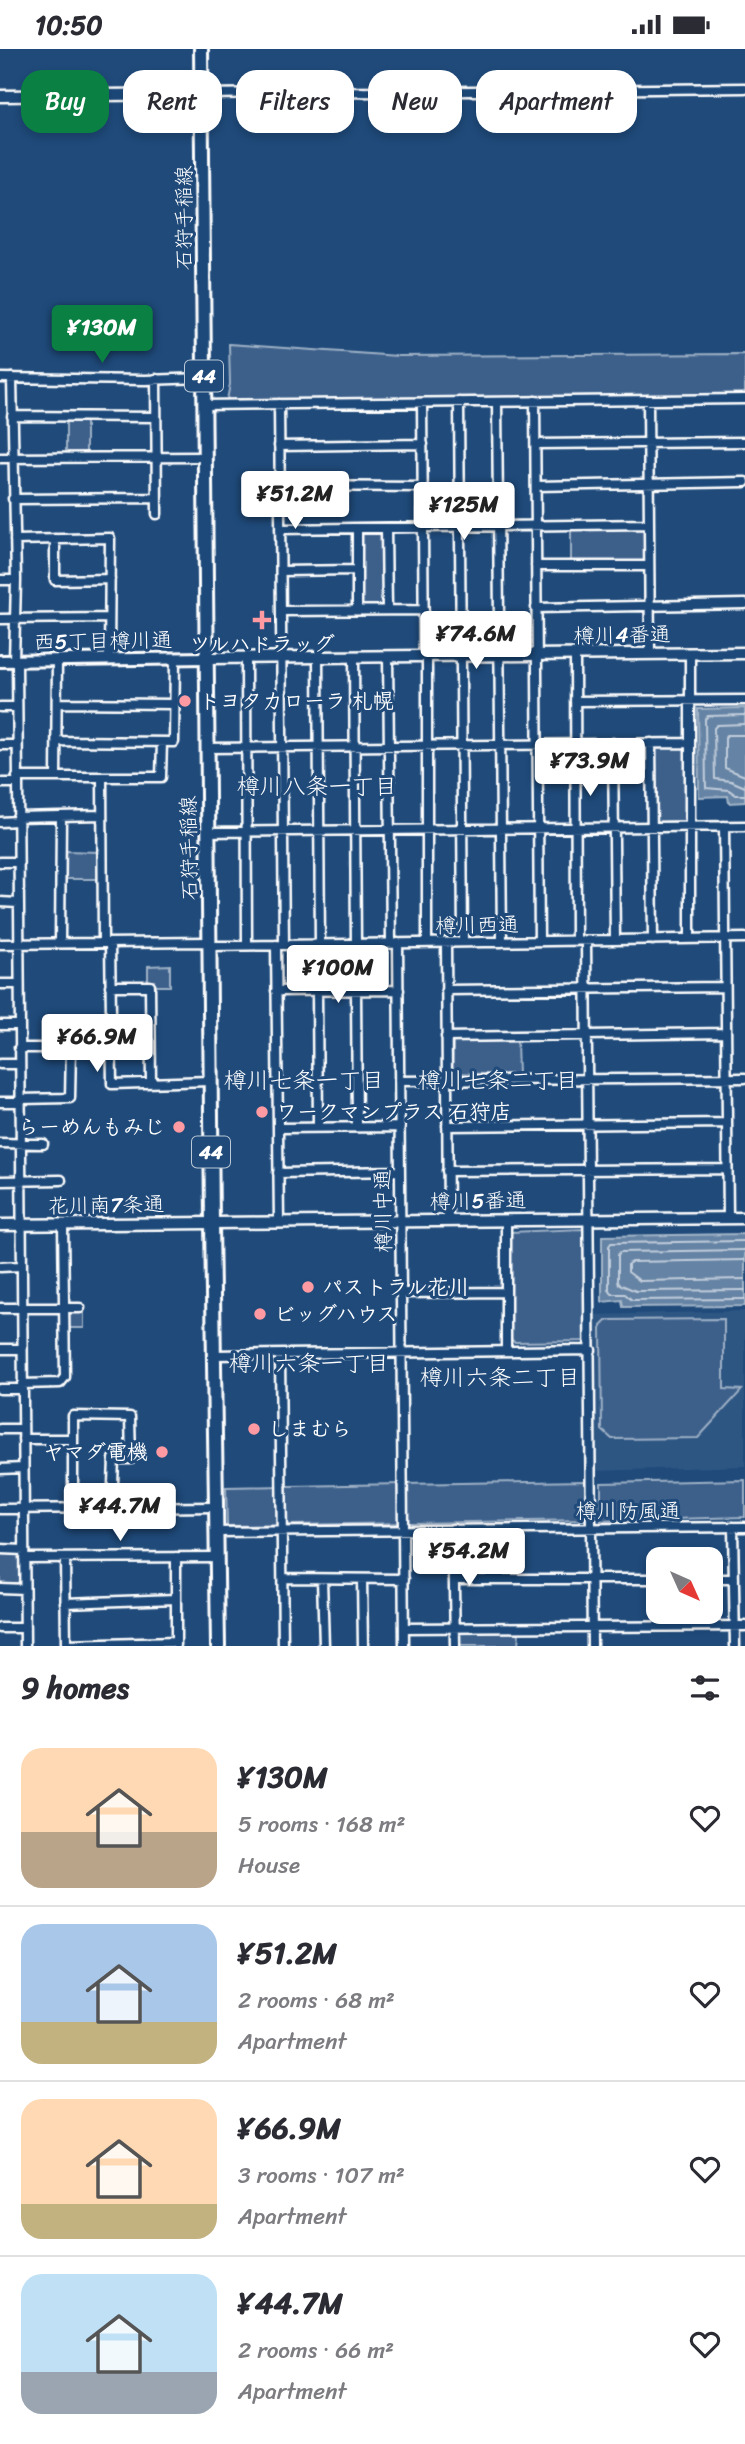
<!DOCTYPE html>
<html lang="en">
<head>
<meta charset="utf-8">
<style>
  body { margin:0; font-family:Sriracha,"Klee One",sans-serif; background:#f2f2f3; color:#2b2b33; height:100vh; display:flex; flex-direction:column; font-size:26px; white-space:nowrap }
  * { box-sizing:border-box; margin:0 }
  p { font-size:23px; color:#7c7c81 }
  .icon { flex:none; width:38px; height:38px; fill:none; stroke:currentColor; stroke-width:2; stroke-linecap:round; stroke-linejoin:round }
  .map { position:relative; height:1597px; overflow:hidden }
  .panel { display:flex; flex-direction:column; background:#fff; flex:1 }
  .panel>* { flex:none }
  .banner { position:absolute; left:21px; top:21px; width:704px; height:63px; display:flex; gap:14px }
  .needle { width:46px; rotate:135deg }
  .buttons { position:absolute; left:646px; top:1498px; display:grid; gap:14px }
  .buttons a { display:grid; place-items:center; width:77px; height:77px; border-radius:14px; background:#fff; box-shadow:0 4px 10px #0003; font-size:35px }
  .price { position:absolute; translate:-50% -60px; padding:0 16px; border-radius:7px; background:#fff; color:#222; font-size:23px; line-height:46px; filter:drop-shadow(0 2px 4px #0008) }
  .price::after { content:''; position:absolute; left:50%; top:42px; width:21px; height:16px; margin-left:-10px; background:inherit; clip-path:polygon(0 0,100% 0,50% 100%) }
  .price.current { background:#0b8043; color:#fff }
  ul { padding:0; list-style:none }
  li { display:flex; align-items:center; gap:21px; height:175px; padding:0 21px }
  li+li { border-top:2px solid #e1e1e2 }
  li span { display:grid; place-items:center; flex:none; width:196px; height:140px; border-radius:21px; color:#555 }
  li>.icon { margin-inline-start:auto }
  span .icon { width:84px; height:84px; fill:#fffc; stroke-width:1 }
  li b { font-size:30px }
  h2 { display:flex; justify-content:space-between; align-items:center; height:84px; padding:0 21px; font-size:30px }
  .tag { padding:0 24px; border-radius:21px; background:#fff; box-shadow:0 4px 10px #0003; font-size:24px; line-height:63px }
  .tag.current { background:#0b8043; color:#fff }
  .status { display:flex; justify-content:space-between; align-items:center; height:49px; padding:0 35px; background:#fff; direction:ltr }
  .status svg { height:19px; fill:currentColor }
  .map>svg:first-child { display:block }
</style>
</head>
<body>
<div class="status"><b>10:50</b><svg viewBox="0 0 49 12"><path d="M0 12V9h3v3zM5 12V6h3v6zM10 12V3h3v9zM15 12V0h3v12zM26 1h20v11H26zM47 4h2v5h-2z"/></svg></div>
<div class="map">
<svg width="745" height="1597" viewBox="0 0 745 1597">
  <rect width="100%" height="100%" fill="#1f4a7a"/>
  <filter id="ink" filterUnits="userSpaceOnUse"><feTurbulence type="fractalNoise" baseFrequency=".0143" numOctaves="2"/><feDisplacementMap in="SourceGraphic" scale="14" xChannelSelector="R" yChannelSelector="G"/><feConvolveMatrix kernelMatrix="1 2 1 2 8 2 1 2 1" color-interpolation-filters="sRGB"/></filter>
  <g filter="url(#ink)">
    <path fill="#2e5683" d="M 745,1262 L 745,1417 L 597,1422 L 595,1266 Z"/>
    <path fill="#3c618b" stroke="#9eb0c5" stroke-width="2" d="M 229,295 L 398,307 L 745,305 L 745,348 L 227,351 L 230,335 Z
      M 66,372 L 86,372 L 86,404 L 66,404 Z
      M 642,480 L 645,482 L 644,511 L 642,513 L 571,513 L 571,481 Z
      M 363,483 L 380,483 L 382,485 L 382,554 L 380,557 L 363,557 L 361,555 L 361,485 Z
      M 657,698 L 683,698 L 685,700 L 686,770 L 684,772 L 659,773 L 657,771 L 655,700 Z
      M 65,802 L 99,803 L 100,830 L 65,830 Z
      M 170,916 L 170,937 L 154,937 L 154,932 L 148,932 L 148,917 Z
      M 517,991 L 518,1026 L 452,1024 L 453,992 Z
      M 583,1180 L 586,1292 L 514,1293 L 511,1290 L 510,1183 Z
      M 69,1263 L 84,1264 L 84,1279 L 67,1279 Z
      M 724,1270 L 724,1340 L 742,1341 L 698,1389 L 612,1390 L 602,1381 L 601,1277 L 607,1271 Z
      M 745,1431 L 745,1468 L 601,1472 L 601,1434 Z
      M 585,1432 L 586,1471 L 227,1477 L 226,1438 Z
      M 0,1503 L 18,1503 L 20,1506 L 20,1532 L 17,1534 L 0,1535 Z
      M 463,1583 L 519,1583 L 518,1597 L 459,1597 L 460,1584 Z"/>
    <path fill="#6583a4" stroke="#a3b5c8" stroke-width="2" d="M 745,659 L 745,753 L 729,754 L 728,747 L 699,748 L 698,660 Z
      M 745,1185 L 745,1257 L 623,1258 L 622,1251 L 602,1253 L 602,1187 Z"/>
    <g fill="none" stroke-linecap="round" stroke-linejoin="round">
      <path stroke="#c1cddb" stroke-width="2" d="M 745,666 L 708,667 L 705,670 L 706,739 L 729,741 L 736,746 L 745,746
        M 745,675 L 717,676 L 714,679 L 715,730 L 731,732 L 745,738
        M 745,686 L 727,686 L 725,689 L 725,719 L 745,727
        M 745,1192 L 611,1194 L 609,1197 L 609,1241 L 612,1245 L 625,1245 L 632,1251 L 745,1250
        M 745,1201 L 620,1203 L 618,1206 L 618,1232 L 619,1235 L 636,1242 L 745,1241
        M 745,1211 L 631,1213 L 628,1215 L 628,1223 L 640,1232 L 745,1230"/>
      <g stroke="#fff" stroke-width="13">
        <path id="minor" d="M 202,45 L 745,39
          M 0,329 L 145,331 L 204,329
          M 12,329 L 16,531
          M 156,330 L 157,465
          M 648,351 L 650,605
          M 535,352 L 539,892
          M 459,353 L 463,893
          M 497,353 L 502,893
          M 422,354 L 424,607
          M 279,355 L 284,896
          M 204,356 L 745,350
          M 12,367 L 156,368
          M 536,395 L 745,393
          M 279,397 L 423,395
          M 0,409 L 205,408
          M 280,437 L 423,438
          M 536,437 L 745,433
          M 13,450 L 156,449
          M 386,479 L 387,561
          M 280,480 L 648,475
          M 55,490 L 55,531 L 110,530
          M 15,491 L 110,489 L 109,611
          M 536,517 L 648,517
          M 281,522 L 357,521
          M 0,531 L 16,531 L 14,612
          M 536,559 L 745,555
          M 357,561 L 357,479
          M 281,562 L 424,561
          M 0,570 L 109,569
          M 690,604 L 690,890
          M 575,606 L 576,892
          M 388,607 L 391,894
          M 318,608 L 320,895
          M 354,608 L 356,895
          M 246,609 L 247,896
          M 17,612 L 25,1597
          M 575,652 L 745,651
          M 57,654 L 174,655
          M 0,658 L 17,658
          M 57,692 L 174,693 L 175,610
          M 613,694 L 615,891
          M 651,694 L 653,891
          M 0,696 L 17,696
          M 207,699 L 690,694
          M 17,728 L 161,728 L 162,693
          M 56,728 L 57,612
          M 102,728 L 103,894
          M 0,734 L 17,734
          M 17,768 L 102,766
          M 0,773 L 17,772
          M 724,777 L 728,1169
          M 208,783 L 745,777
          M 0,813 L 18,813
          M 0,853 L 18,854
          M 586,892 L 592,1597
          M 60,894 L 61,767
          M 110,894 L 112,1035 L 210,1032
          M 398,894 L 404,1597
          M 427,894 L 427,607
          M 446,894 L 448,1172
          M 0,895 L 209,893
          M 276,896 L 279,1173
          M 209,897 L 745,889
          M 0,935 L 18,935
          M 110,937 L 150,937 L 151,1034
          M 356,941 L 357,1078
          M 446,941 L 725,938
          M 276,942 L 399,941
          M 317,942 L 318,1078
          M 0,976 L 19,976
          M 446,988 L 726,984
          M 19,999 L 71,999 L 70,1049 L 20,1050
          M 0,1015 L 19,1015
          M 399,1032 L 745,1029
          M 0,1053 L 20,1053
          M 447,1077 L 727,1074
          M 278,1079 L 400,1078
          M 0,1094 L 43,1095
          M 447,1122 L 726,1120
          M 278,1124 L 400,1122
          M 0,1132 L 61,1131
          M 506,1171 L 506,1302
          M 0,1218 L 21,1217
          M 402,1244 L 506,1243
          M 0,1259 L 80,1259
          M 0,1300 L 22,1300
          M 214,1306 L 591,1301
          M 280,1306 L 283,1597
          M 22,1335 L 60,1334 L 65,1328 L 63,1176
          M 0,1340 L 23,1340
          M 0,1380 L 23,1380
          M 23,1390 L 73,1390
          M 0,1420 L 23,1419
          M 73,1459 L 73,1367 L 130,1368 L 131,1410 L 114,1410 L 112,1459
          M 0,1460 L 216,1458
          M 733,1478 L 735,1597
          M 453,1480 L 455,1597
          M 217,1483 L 745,1478
          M 0,1500 L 24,1501
          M 176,1508 L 176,1596
          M 24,1509 L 217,1508
          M 65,1509 L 66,1597
          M 283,1529 L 404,1530
          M 322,1530 L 324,1597
          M 362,1530 L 363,1597
          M 454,1530 L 658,1530
          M 710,1530 L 734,1530
          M 0,1539 L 24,1540
          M 65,1554 L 176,1550
          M 0,1579 L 25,1579
          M 404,1579 L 745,1577
          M 66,1596 L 176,1593"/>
      </g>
      <g stroke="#fff" stroke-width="15">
        <path id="tertiary" d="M 0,47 L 202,45
          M 206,609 L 745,604
          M 0,1176 L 745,1169"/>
      </g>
      <g stroke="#fff" stroke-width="16">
        <path id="secondary" d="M 0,612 L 206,609"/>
      </g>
      <g stroke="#fff" stroke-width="18">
        <path id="primary" d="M 201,0 L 212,1174 L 218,1597"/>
      </g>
      <use href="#minor" stroke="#1f4a7a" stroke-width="8"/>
      <use href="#tertiary" stroke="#1f4a7a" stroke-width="10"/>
      <use href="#secondary" stroke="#1f4a7a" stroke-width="10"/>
      <use href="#primary" stroke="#1f4a7a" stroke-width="12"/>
    </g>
  </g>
  <g fill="#ff9aa2" stroke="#1f4a7a" stroke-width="2.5">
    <path d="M258.5 560.5h7v7h7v7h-7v7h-7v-7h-7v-7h7z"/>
    <circle cx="185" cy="652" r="7"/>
    <circle cx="262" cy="1063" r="7"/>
    <circle cx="179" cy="1078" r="7"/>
    <circle cx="308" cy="1238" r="7"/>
    <circle cx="260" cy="1265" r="7"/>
    <circle cx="254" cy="1380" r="7"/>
    <circle cx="162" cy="1403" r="7"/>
  </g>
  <g text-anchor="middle" stroke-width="6" stroke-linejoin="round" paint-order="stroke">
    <g fill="#1f4a7a" stroke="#bcc9d7" stroke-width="2">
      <rect x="185" y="311.5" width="38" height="31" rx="5"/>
      <rect x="192" y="1087.5" width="38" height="31" rx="5"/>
    </g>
    <g font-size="19" font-weight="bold" fill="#fff">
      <text x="204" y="334">44</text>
      <text x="211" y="1110">44</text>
    </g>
    <g font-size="21" fill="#fff" stroke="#1f4a7a">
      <text transform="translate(184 169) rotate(-90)" y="7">石狩手稲線</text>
      <text transform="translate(622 586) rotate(-1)" y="7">樽川4番通</text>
      <text transform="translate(103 592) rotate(-1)" y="7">西5丁目樽川通</text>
      <text transform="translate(189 799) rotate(-91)" y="7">石狩手稲線</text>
      <text transform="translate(477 876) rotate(-1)" y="7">樽川西通</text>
      <text transform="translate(478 1152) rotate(-1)" y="7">樽川5番通</text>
      <text transform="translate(106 1156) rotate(-1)" y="7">花川南7条通</text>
      <text transform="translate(383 1162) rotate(-91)" y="7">樽川中通</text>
      <text x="628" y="1469">樽川防風通</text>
    </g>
    <g font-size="21" font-weight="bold" fill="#fff" stroke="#1f4a7a" text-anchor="start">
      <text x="262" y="602" text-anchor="middle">ツルハドラッグ</text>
      <text x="199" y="659">トヨタカローラ 札幌</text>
      <text x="276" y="1070">ワークマンプラス 石狩店</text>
      <text x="165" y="1085" text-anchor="end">らーめんもみじ</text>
      <text x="322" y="1245">パストラル花川</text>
      <text x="274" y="1272">ビッグハウス</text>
      <text x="268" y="1387">しまむら</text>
      <text x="148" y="1410" text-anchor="end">ヤマダ電機</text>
    </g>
    <g font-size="23" fill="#fff" stroke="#1f4a7a">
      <text x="317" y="745">樽川八条一丁目</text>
      <text x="304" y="1039">樽川七条一丁目</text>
      <text x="498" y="1039">樽川七条二丁目</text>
      <text x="309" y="1322">樽川六条一丁目</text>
      <text x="500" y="1336">樽川六条二丁目</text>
    </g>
  </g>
</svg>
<div class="buttons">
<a><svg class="needle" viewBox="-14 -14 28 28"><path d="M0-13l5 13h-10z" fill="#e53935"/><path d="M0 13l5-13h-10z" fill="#7c7c81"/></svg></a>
</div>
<b class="price current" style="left:102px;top:316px">¥130M</b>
<b class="price" style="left:295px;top:482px">¥51.2M</b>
<b class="price" style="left:464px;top:493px">¥125M</b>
<b class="price" style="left:476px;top:622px">¥74.6M</b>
<b class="price" style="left:590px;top:749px">¥73.9M</b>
<b class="price" style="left:338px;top:956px">¥100M</b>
<b class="price" style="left:97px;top:1025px">¥66.9M</b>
<b class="price" style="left:120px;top:1494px">¥44.7M</b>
<b class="price" style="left:469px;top:1539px">¥54.2M</b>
<div class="banner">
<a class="tag current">Buy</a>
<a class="tag">Rent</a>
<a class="tag">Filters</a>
<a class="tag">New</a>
<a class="tag">Apartment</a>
</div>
</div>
<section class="panel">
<h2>9 homes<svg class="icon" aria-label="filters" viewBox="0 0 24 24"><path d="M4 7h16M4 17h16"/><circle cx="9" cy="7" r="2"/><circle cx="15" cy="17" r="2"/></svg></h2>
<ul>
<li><span style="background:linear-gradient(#ffd9b3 60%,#b9a48a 0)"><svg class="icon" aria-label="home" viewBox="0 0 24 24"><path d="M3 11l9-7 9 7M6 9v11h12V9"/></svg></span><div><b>¥130M</b><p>5 rooms · 168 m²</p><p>House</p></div><svg class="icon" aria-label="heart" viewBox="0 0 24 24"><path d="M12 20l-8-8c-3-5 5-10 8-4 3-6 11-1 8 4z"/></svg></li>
<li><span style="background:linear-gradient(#a9c7e8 70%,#c2b280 0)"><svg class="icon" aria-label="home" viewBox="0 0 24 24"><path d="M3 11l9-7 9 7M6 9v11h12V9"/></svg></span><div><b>¥51.2M</b><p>2 rooms · 68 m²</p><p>Apartment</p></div><svg class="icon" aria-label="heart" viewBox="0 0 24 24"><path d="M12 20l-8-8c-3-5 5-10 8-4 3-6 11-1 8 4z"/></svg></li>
<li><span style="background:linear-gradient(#ffd9b3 75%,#c2b280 0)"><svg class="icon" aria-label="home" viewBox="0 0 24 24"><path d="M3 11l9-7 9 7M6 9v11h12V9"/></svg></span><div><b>¥66.9M</b><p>3 rooms · 107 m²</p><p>Apartment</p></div><svg class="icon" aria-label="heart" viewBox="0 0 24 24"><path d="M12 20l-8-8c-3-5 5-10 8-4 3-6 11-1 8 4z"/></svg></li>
<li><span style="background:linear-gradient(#bfe0f5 70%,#9aa5b1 0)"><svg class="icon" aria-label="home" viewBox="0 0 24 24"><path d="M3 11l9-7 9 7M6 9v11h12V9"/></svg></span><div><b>¥44.7M</b><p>2 rooms · 66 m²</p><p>Apartment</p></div><svg class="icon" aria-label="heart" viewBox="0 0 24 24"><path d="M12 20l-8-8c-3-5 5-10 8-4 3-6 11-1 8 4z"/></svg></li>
</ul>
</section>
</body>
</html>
